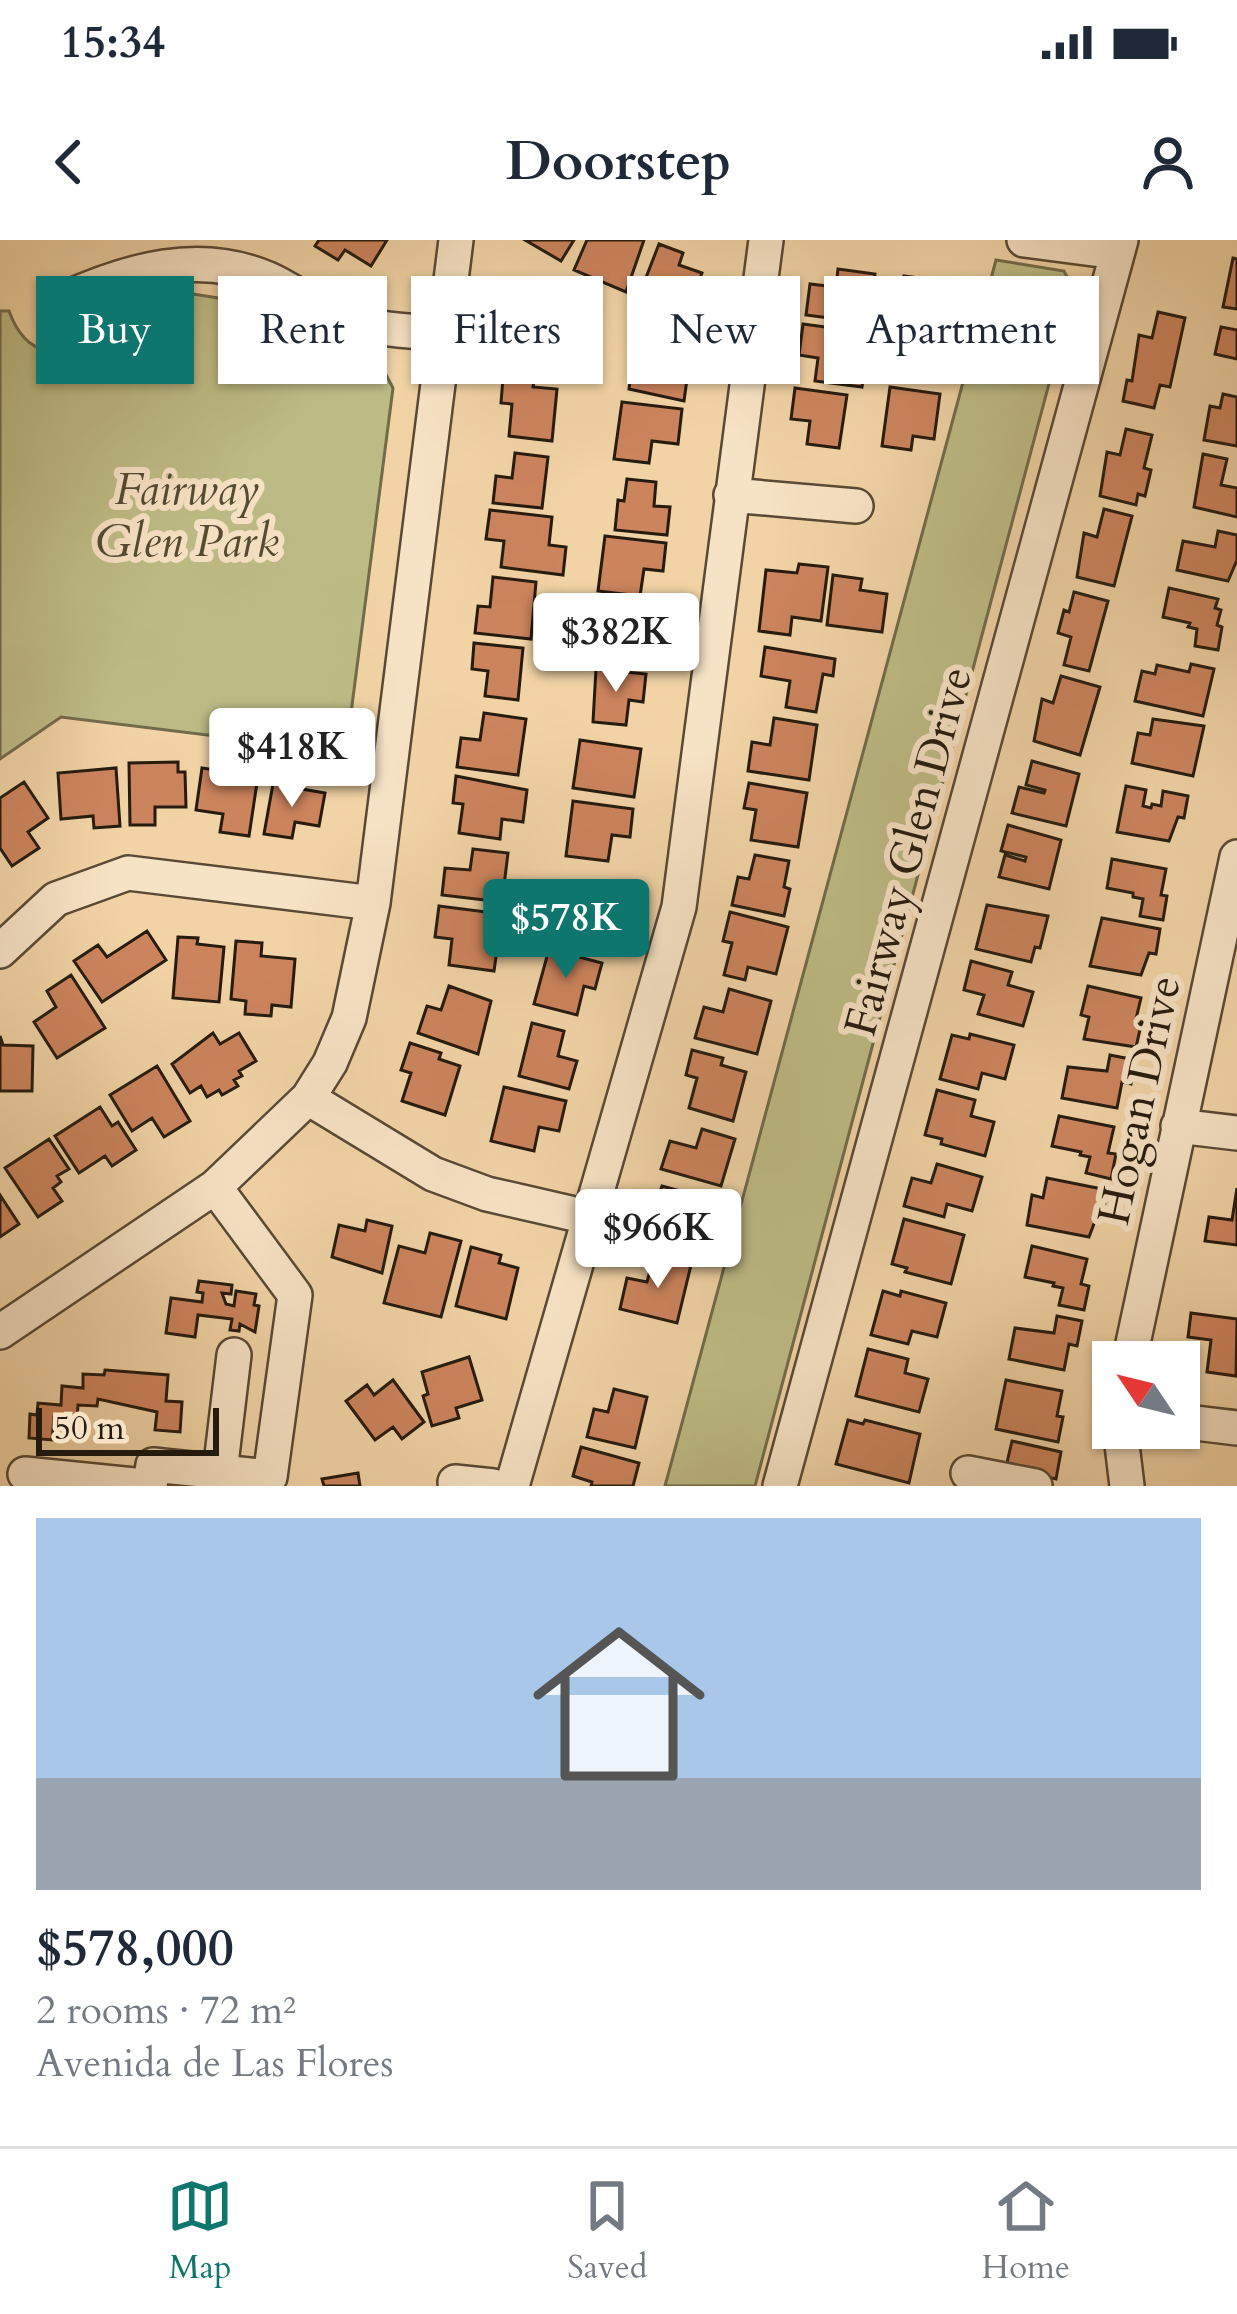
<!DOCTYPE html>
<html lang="en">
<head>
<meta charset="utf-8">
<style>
  body { margin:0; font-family:Cardo,serif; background:#f6f6f7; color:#1f2937; height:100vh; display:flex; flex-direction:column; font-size:45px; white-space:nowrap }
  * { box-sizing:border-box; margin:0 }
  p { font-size:39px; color:#747a83 }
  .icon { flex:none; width:66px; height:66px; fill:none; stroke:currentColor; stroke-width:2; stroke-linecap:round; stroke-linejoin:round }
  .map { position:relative; height:1246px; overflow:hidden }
  .panel { display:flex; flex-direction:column; background:#fff; flex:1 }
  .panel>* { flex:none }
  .banner { position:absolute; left:36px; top:36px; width:1167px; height:108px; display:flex; gap:24px }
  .needle { width:78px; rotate:305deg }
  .buttons { position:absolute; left:1092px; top:1101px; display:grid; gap:24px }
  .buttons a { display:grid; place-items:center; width:108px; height:108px; border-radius:0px; background:#fff; box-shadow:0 3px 9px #0004; font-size:60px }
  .scale { position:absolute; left:36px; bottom:30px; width:183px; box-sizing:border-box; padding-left:12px; border:6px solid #261b0f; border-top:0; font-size:33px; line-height:42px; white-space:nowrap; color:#261b0f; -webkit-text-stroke:9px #f6e2c4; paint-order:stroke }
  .price { position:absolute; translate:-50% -102px; padding:0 27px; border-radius:12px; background:#fff; color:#222; font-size:39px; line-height:78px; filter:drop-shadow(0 3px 6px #0008) }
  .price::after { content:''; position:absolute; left:50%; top:72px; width:36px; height:27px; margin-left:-18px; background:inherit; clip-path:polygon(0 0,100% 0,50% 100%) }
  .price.on { background:#0f766e; color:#fff }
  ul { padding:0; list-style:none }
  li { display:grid; align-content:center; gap:24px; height:636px; padding:0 36px }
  li span { display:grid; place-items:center; height:372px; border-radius:0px; color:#555 }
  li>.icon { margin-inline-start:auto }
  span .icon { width:216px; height:216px; fill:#fffc; stroke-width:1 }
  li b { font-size:51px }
  .tag { padding:0 42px; border-radius:0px; background:#fff; box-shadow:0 3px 9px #0004; font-size:42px; line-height:108px }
  .tag.on { background:#0f766e; color:#fff }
  .status { display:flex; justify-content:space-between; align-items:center; height:84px; padding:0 60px; background:#fff; direction:ltr }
  .status svg { height:33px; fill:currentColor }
  header { display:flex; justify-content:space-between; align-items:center; height:156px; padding:0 36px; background:#fff; font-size:54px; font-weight:600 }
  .tabs { display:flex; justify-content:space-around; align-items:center; height:168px; border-top:3px solid #e0e1e3; background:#fff; font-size:33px; color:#747a83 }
  .tabs a { display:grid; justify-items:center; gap:6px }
  .tabs .on { color:#0f766e }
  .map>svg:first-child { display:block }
</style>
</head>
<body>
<div class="status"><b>15:34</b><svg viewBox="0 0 49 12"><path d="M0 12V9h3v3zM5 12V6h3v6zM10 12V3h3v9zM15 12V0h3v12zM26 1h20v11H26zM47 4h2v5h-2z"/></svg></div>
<header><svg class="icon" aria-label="back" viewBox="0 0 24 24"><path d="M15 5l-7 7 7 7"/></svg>Doorstep<svg class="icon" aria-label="person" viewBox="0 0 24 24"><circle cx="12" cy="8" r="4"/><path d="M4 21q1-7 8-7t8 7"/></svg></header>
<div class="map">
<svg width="1237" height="1246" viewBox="0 0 1237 1246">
  <rect width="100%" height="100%" fill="#f1d3a5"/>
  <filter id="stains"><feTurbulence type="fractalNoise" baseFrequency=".00167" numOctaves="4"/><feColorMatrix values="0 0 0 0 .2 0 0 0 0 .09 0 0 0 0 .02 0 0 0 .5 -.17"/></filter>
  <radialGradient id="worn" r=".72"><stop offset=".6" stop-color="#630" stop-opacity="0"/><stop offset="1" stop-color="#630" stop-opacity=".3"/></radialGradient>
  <path fill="#bdbb85" stroke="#726b4a" stroke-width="3" d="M 996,20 L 1064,31 L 1074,50 L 755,1246 L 665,1246 Z
    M 193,54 L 237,61 L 314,108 L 380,123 L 393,148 L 346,512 L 61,477 L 0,519 L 0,71 L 9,71 C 26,118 61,121 98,94 C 108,86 117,75 128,69 C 149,58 171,56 193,54 Z"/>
  <path fill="#cc845d" stroke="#261b0f" stroke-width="3" d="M 319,0 L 387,0 L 371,26 L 345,10 L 338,20 L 315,6 Z
    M 525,0 L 574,0 L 561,21 Z
    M 587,0 L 644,0 L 626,52 L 574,30 Z
    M 659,4 L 683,13 L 679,25 L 702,33 L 688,71 L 640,53 Z
    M 1233,18 L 1237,19 L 1237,69 L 1223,67 Z
    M 838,29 L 875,34 L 868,83 L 806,75 L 810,44 L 836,47 Z
    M 904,36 L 935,40 L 932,61 L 959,65 L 953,107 L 895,99 Z
    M 519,53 L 541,55 L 540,60 L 555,62 L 554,68 L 578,71 L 574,104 L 532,98 L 533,87 L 514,85 Z
    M 1158,72 L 1185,78 L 1170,147 L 1160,145 L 1154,168 L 1123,161 L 1127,140 L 1132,141 L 1139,95 L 1152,98 Z
    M 803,84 L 870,93 L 862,147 L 815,141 L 818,118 L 799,115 Z
    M 1221,87 L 1237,90 L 1237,119 L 1215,114 Z
    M 636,97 L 680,102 L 677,131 L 688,132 L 684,161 L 629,149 Z
    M 513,103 L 561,109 L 557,136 L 510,130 Z
    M 503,138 L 534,141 L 533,147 L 557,149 L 552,201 L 509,196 L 512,164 L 501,163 Z
    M 890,147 L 940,154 L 934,199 L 913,196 L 911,210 L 882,206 Z
    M 795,148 L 847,155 L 839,208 L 807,204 L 810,181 L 791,179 Z
    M 1223,154 L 1237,157 L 1237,206 L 1204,200 L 1210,166 L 1220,168 Z
    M 622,162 L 682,169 L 678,204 L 652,201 L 649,223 L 614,219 Z
    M 1126,189 L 1152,195 L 1144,228 L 1151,230 L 1145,256 L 1138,254 L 1136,265 L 1100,256 L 1107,212 L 1120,215 Z
    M 515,213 L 548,217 L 542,268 L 493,263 L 496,236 L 512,238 Z
    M 1203,214 L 1227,219 L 1221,245 L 1237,248 L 1237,277 L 1194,267 Z
    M 627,239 L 656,242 L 654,266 L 670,267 L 667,295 L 615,290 L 618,260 L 624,261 Z
    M 1104,269 L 1132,276 L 1114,346 L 1077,337 L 1084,293 L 1097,297 Z
    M 490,270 L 552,277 L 549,305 L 566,307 L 563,335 L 501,327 L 504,301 L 486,299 Z
    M 1218,291 L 1237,295 L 1237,320 L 1228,341 L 1177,330 L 1183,301 L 1215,307 Z
    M 605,296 L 666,303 L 663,331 L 644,329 L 640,356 L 598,351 Z
    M 799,324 L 828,327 L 821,381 L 792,377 L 790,395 L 759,391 L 766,330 L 797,333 Z
    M 833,335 L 862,339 L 860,350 L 887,354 L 882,392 L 827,385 Z
    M 493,337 L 536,342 L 531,399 L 475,393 L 478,366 L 490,367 Z
    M 1169,348 L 1218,359 L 1215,368 L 1221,370 L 1217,385 L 1222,387 L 1218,410 L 1195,406 L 1197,389 L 1188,387 L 1190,383 L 1163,377 Z
    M 1074,352 L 1108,361 L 1089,431 L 1064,425 L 1071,397 L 1058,393 L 1064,370 L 1069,372 Z
    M 605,362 L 650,368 L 646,397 L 656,398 L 652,429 L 599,422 L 602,404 L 584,402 L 587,379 L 603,381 Z
    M 474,403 L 523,408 L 518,460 L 485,456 L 488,431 L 472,429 Z
    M 765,407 L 835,419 L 833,436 L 823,434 L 816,472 L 786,467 L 790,441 L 761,436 Z
    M 1191,424 L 1214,429 L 1203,476 L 1135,461 L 1142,431 L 1155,434 L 1157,425 L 1189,432 Z
    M 596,429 L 646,434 L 643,462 L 629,460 L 626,485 L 593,482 Z
    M 1061,436 L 1100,447 L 1080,515 L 1034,501 L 1042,459 L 1053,463 Z
    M 484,473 L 526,479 L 518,535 L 457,527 L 461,498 L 480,500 Z
    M 774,478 L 817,485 L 809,540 L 748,531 L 752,502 L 770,505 Z
    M 1153,479 L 1204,486 L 1193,536 L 1132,523 L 1138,493 L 1150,495 Z
    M 580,500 L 641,509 L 634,557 L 573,548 Z
    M 1032,521 L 1079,534 L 1066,586 L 1012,573 L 1019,547 L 1044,553 L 1045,550 L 1026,545 Z
    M 178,522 L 178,532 L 185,532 L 186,567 L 155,567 L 155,585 L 130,585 L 129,523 Z
    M 116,528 L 120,586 L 94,588 L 93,576 L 61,579 L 58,533 Z
    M 202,528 L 258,536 L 249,596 L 220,592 L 223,574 L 196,570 Z
    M 456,536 L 527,550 L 523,582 L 502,579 L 500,599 L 459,593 L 463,564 L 453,563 Z
    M 24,542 L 48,578 L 28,592 L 39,608 L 12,626 L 0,608 L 0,558 Z
    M 749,543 L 807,553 L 798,607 L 751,600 L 756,570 L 744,568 Z
    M 273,544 L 325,553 L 319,586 L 295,582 L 292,598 L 264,594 Z
    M 1126,546 L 1146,550 L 1143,566 L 1151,568 L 1152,564 L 1161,566 L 1163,551 L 1188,556 L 1184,578 L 1178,577 L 1169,601 L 1117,592 Z
    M 573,561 L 633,569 L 630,597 L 612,595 L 608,621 L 566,616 Z
    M 1008,585 L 1061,600 L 1049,649 L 999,637 L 1005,615 L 1025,621 L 1026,617 L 1001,611 Z
    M 473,609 L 508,613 L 502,662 L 442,655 L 445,628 L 470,630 Z
    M 755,615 L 789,621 L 784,647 L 790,649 L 784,676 L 732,665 L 738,637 L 749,639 Z
    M 1112,619 L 1166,629 L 1161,655 L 1167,656 L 1163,680 L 1140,676 L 1143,659 L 1133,657 L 1133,653 L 1107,648 Z
    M 570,643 L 603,652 L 597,676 L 614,681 L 606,707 L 557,693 Z
    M 987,665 L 1048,676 L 1040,708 L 1035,707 L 1031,722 L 976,709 Z
    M 439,666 L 502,674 L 494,731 L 449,725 L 452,699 L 435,697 Z
    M 730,672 L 788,687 L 776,734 L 748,727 L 745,740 L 724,735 L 732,703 L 723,701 Z
    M 1102,678 L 1160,689 L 1156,714 L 1149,713 L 1141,735 L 1090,726 Z
    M 147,691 L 166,720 L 102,762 L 74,721 L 98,705 L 107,717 Z
    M 178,697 L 198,698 L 197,704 L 224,707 L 219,762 L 173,758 Z
    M 236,701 L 262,703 L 261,716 L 295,719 L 291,767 L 272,765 L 271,776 L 245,774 L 246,761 L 231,759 Z
    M 549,709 L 602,723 L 595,749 L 584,746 L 577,775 L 534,764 Z
    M 971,721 L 1012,732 L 1008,745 L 1033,752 L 1023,786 L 978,774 L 984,755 L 964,750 Z
    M 71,735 L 105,788 L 57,818 L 34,782 L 56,767 L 47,751 Z
    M 449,746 L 491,761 L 478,814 L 418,793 L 427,766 L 441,770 Z
    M 1088,746 L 1141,758 L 1135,783 L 1141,785 L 1136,807 L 1084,799 L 1089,777 L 1081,775 Z
    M 729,749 L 771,761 L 757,814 L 695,798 L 704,767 L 723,772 Z
    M 532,783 L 564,791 L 558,816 L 577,821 L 569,849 L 519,836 Z
    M 213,793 L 220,804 L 239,793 L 256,821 L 239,831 L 242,836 L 234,840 L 238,846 L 222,855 L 219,850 L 207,857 L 201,846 L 190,853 L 172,824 Z
    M 970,794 L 1014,805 L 1005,839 L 982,833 L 978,849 L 940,839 L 952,795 L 969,799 Z
    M 0,796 L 3,805 L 33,806 L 32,851 L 0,851 Z
    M 410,803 L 441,813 L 439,819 L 460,826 L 445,875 L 402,861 L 411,833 L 401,830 Z
    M 692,810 L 723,818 L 721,825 L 746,832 L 733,881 L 689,868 L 697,838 L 686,835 Z
    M 1110,815 L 1135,820 L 1131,844 L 1122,842 L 1117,868 L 1062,858 L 1068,827 L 1107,831 Z
    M 157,826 L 190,881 L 164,897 L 152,878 L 132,891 L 110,855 Z
    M 504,847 L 566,861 L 559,891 L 539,887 L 534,911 L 491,901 Z
    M 937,850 L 975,860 L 971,876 L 994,882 L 985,916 L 941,904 L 942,899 L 925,895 Z
    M 100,867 L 112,886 L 118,882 L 136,910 L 112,926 L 105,916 L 79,933 L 55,896 Z
    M 1059,876 L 1114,887 L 1108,913 L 1116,914 L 1111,939 L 1086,933 L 1090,917 L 1080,915 L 1081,912 L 1052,906 Z
    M 702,889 L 735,899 L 721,946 L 661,929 L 670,901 L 696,908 Z
    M 49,899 L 69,929 L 57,936 L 61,942 L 53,948 L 62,961 L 38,977 L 5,928 Z
    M 937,924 L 982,937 L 972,971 L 947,964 L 944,977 L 904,966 L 912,938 L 931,943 Z
    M 1047,938 L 1107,950 L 1103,974 L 1098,973 L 1089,997 L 1027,985 L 1032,955 L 1043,958 Z
    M 662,946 L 709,959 L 693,1013 L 660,1004 L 668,978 L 653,974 Z
    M 1237,948 L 1237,1005 L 1205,1001 L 1209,977 L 1232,980 Z
    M 0,955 L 19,984 L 0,997 Z
    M 904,979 L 964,995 L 951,1044 L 905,1032 L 907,1028 L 892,1024 Z
    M 367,980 L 392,986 L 382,1033 L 332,1017 L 339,985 L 365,991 Z
    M 430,993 L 461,1001 L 441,1077 L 384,1063 L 399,1006 L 425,1013 Z
    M 1032,1006 L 1087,1019 L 1081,1044 L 1089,1046 L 1084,1070 L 1059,1065 L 1063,1048 L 1053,1046 L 1054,1043 L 1025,1037 Z
    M 471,1007 L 501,1015 L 499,1023 L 518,1028 L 506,1079 L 456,1066 Z
    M 654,1016 L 691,1025 L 677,1083 L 620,1069 L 627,1038 L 647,1042 Z
    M 199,1041 L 232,1045 L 231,1054 L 222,1053 L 226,1064 L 234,1066 L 236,1051 L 256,1054 L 254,1065 L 259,1066 L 255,1092 L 240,1084 L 239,1091 L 230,1090 L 232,1079 L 198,1075 L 195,1097 L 166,1093 L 171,1058 L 202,1062 L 203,1053 L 197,1052 Z
    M 883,1051 L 900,1056 L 901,1051 L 946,1063 L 937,1097 L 912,1091 L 908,1104 L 871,1095 Z
    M 1191,1073 L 1237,1079 L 1236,1136 L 1207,1132 L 1211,1100 L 1188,1097 Z
    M 1057,1076 L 1082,1081 L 1077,1106 L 1069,1104 L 1064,1130 L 1009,1119 L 1015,1088 L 1054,1093 Z
    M 868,1109 L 908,1119 L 905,1133 L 928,1139 L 919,1172 L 856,1156 Z
    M 469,1117 L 482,1160 L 456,1168 L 459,1178 L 432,1186 L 423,1156 L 428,1154 L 422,1132 Z
    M 105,1130 L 168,1135 L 166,1161 L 182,1162 L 180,1192 L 155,1190 L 157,1172 L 98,1159 L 97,1166 L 78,1165 L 77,1179 L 54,1177 L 52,1200 L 29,1198 L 30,1174 L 37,1175 L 38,1163 L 61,1165 L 62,1146 L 83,1148 L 83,1134 L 104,1135 Z
    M 393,1140 L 424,1182 L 402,1199 L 393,1187 L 375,1200 L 346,1161 L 367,1145 L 374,1155 Z
    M 1006,1140 L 1062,1151 L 1057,1176 L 1063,1177 L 1058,1202 L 996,1189 Z
    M 614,1149 L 647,1157 L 635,1208 L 587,1197 L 594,1169 L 608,1172 Z
    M 848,1180 L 863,1184 L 865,1180 L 920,1194 L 909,1243 L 836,1224 Z
    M 1012,1201 L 1061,1212 L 1056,1239 L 1006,1227 Z
    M 581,1207 L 639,1223 L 633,1246 L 591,1246 L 592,1242 L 573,1236 Z
    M 358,1233 L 360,1246 L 324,1246 L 322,1239 Z"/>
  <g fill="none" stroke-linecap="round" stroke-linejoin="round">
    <g stroke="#594934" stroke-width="38">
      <path id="minor" d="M 1024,0 L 1116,12
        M 62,60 C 128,30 199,9 268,39 C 293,50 316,69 342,79 C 371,90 411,90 443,95
        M 731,255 L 856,266
        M 0,711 L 56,659 L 128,633 L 373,663
        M 308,858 L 433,934 L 487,954 L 592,978
        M 1178,886 L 1237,893
        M 0,1092 L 215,947 L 308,858 L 330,823 L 349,778 L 373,663 L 456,0
        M 1129,1122 L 1237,617
        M 1179,1181 L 1237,1188
        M 1120,1188 L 1127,1246
        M 220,1232 L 234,1115
        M 968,1233 L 1035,1246
        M 25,1234 L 144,1246
        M 455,1242 L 493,1246
        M 150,1246 L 153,1225 L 270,1237 L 295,1055 L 215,947
        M 512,1246 L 679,667 L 766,0
        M 780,1246 L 1121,0"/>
    </g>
    <use href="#minor" stroke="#f6e2c4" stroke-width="33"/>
  </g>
  <g text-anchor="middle" stroke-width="12" stroke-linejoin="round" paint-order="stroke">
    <g font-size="45" font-style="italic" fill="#534b32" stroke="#f6e2c4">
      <text x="187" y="264">Fairway<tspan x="187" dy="52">Glen Park</tspan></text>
    </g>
    <g font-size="45" fill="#261b0f" stroke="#f6e2c4">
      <text transform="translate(907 611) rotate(-75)" y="16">Fairway Glen Drive</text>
      <text transform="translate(1138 860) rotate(-78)" y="16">Hogan Drive</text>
    </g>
  </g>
  <rect width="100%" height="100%" filter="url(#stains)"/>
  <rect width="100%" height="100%" fill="url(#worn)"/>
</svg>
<div class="buttons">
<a><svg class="needle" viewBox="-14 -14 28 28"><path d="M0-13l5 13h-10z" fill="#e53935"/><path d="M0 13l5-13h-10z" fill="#747a83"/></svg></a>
</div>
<div class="scale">50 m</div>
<b class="price" style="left:616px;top:455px">$382K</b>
<b class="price" style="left:292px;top:570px">$418K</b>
<b class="price on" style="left:566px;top:741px">$578K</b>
<b class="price" style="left:658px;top:1051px">$966K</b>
<div class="banner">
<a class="tag on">Buy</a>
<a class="tag">Rent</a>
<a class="tag">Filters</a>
<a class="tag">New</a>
<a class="tag">Apartment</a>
</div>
</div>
<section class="panel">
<ul>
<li><span style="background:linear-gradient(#a9c7e8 70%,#9aa5b1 0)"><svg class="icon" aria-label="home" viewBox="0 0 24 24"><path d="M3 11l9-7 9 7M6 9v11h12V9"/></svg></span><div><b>$578,000</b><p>2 rooms · 72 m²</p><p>Avenida de Las Flores</p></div></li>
</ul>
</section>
<nav class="tabs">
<a class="on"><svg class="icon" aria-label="map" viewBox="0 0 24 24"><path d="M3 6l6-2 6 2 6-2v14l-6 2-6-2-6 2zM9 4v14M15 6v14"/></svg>Map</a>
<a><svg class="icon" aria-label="saved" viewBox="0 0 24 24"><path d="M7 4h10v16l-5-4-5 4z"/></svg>Saved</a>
<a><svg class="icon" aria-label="home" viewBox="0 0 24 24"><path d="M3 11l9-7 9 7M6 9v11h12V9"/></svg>Home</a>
</nav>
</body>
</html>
